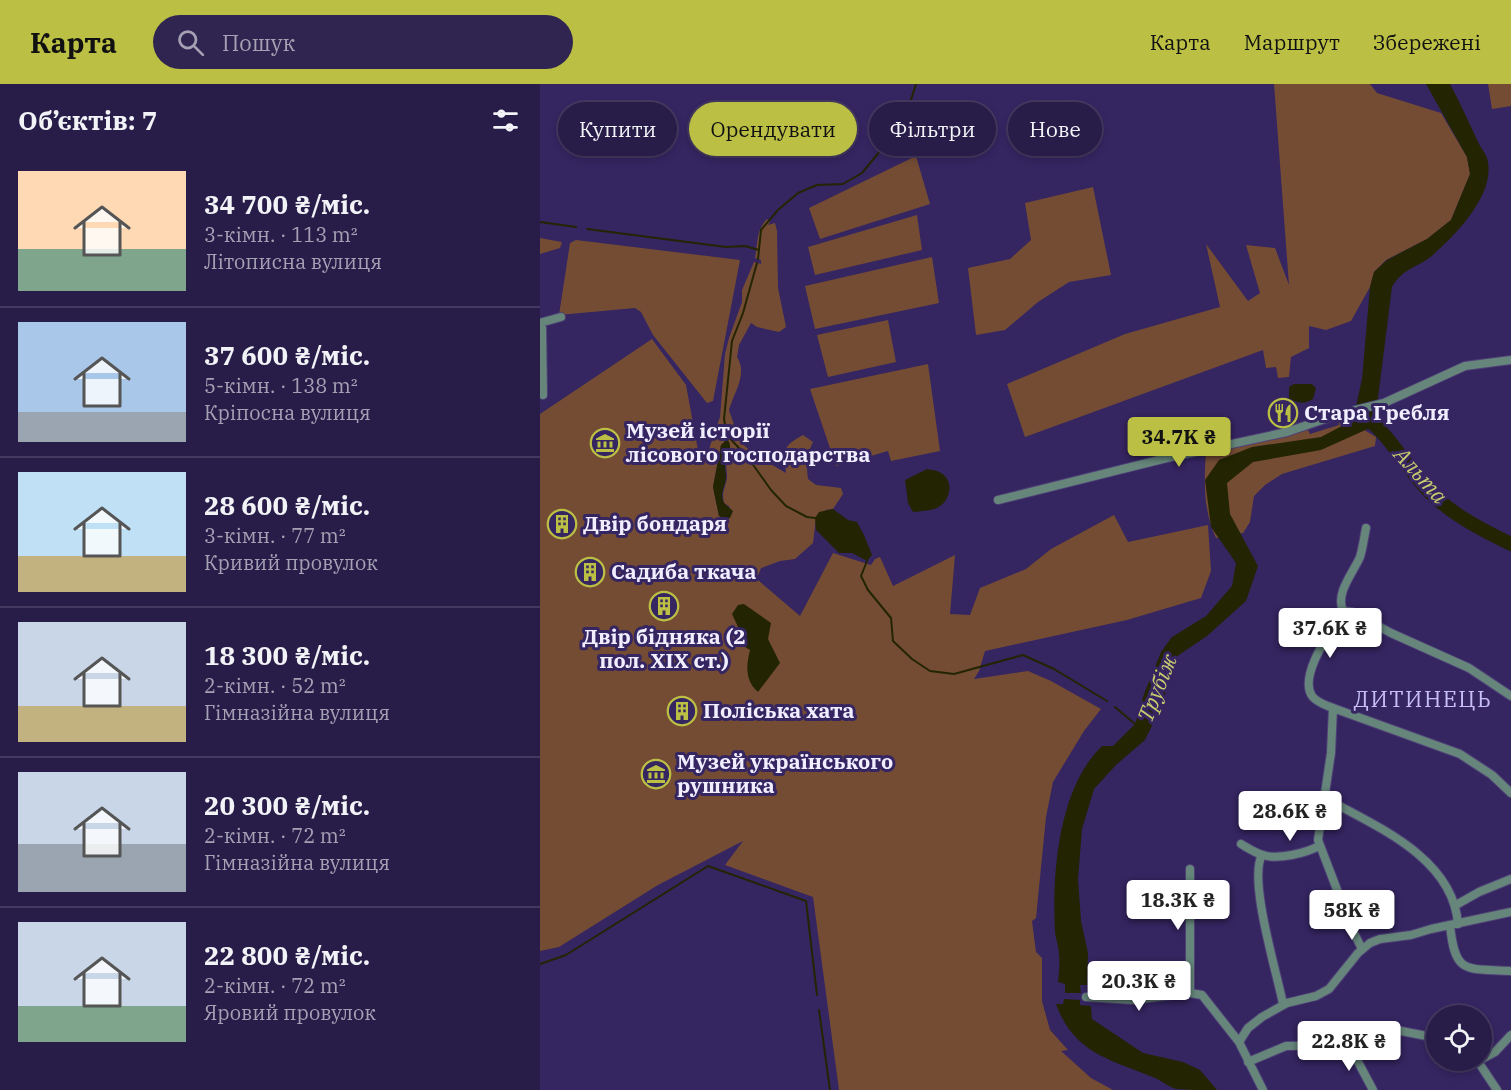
<!DOCTYPE html>
<html lang="uk">
<head>
<meta charset="utf-8">
<style>
  body { margin:0; font-family:"IBM Plex Serif",serif; background:#302550; color:#f1f3f6; height:100vh; display:flex; flex-direction:column; font-size:22px; white-space:nowrap }
  * { box-sizing:border-box; margin:0 }
  p { font-size:20px; color:#a5a1b4 }
  .icon { flex:none; width:33px; height:33px; fill:none; stroke:currentColor; stroke-width:2; stroke-linecap:round; stroke-linejoin:round }
  .map { position:relative; flex:1; overflow:hidden }
  .side { display:flex; flex-direction:column; background:#281c49; width:540px }
  .side>* { flex:none }
  .banner { position:absolute; left:18px; top:18px; width:570px; height:54px; display:flex; gap:12px }
  .controls { position:absolute; left:886px; top:921px; display:grid; gap:12px }
  .controls a { display:grid; place-items:center; width:66px; height:66px; border-radius:50%; background:#281c49; box-shadow:0 3px 9px #0003,0 0 0 2px #443a61; font-size:30px }
  .price { position:absolute; translate:-50% -51px; padding:0 14px; border-radius:6px; background:#fff; color:#222; font-size:20px; line-height:39px; filter:drop-shadow(0 2px 3px #0008) }
  .price::after { content:''; position:absolute; left:50%; top:36px; width:18px; height:14px; margin-left:-9px; background:inherit; clip-path:polygon(0 0,100% 0,50% 100%) }
  .price.on { background:#bbc045; color:#111 }
  ul { padding:0; list-style:none }
  li { display:flex; align-items:center; gap:18px; height:150px; padding:0 18px }
  li+li { border-top:2px solid #443a61 }
  li span { display:grid; place-items:center; flex:none; width:168px; height:120px; border-radius:0px; color:#555 }
  li>.icon { margin-inline-start:auto }
  span .icon { width:72px; height:72px; fill:#fffc; stroke-width:1 }
  li b { font-size:26px }
  h2 { display:flex; justify-content:space-between; align-items:center; height:72px; padding:0 18px; font-size:26px }
  .pill { padding:0 21px; border-radius:27px; background:#281c49; box-shadow:0 3px 9px #0003,0 0 0 2px #443a61; font-size:21px; line-height:54px }
  .pill.on { background:#bbc045; color:#111 }
  header { display:flex; align-items:center; gap:36px; box-sizing:border-box; height:84px; padding:0 30px; background:#bbc045; color:#111 }
  header strong { font-size:28px }
  nav { display:flex; gap:33px; margin-inline-start:auto; font-size:21px }
  .search { width:420px; height:54px; background:#302550; display:flex; align-items:center; gap:15px; box-sizing:border-box; padding:0 21px; border-radius:33px; color:#a5a1b4; font-size:22px }
  main { display:flex; flex:1; min-height:0 }
  .map>svg:first-child { display:block }
</style>
</head>
<body>
<header>
<strong>Карта</strong>
<div class="search"><svg class="icon" aria-label="search" viewBox="0 0 24 24"><circle cx="10" cy="10" r="6"/><path d="M15 15l6 6"/></svg>Пошук</div>
<nav><a>Карта</a><a>Маршрут</a><a>Збережені</a></nav>
</header>
<main>
<section class="side">
<h2>Об’єктів: 7<svg class="icon" aria-label="filters" viewBox="0 0 24 24"><path d="M4 7h16M4 17h16"/><circle cx="9" cy="7" r="2"/><circle cx="15" cy="17" r="2"/></svg></h2>
<ul>
<li><span style="background:linear-gradient(#ffd9b3 65%,#7fa58c 0)"><svg class="icon" aria-label="home" viewBox="0 0 24 24"><path d="M3 11l9-7 9 7M6 9v11h12V9"/></svg></span><div><b>34 700 ₴/міс.</b><p>3-кімн. · 113 m²</p><p>Літописна вулиця</p></div></li>
<li><span style="background:linear-gradient(#a9c7e8 75%,#9aa5b1 0)"><svg class="icon" aria-label="home" viewBox="0 0 24 24"><path d="M3 11l9-7 9 7M6 9v11h12V9"/></svg></span><div><b>37 600 ₴/міс.</b><p>5-кімн. · 138 m²</p><p>Кріпосна вулиця</p></div></li>
<li><span style="background:linear-gradient(#bfe0f5 70%,#c2b280 0)"><svg class="icon" aria-label="home" viewBox="0 0 24 24"><path d="M3 11l9-7 9 7M6 9v11h12V9"/></svg></span><div><b>28 600 ₴/міс.</b><p>3-кімн. · 77 m²</p><p>Кривий провулок</p></div></li>
<li><span style="background:linear-gradient(#c9d6e8 70%,#c2b280 0)"><svg class="icon" aria-label="home" viewBox="0 0 24 24"><path d="M3 11l9-7 9 7M6 9v11h12V9"/></svg></span><div><b>18 300 ₴/міс.</b><p>2-кімн. · 52 m²</p><p>Гімназійна вулиця</p></div></li>
<li><span style="background:linear-gradient(#c9d6e8 60%,#9aa5b1 0)"><svg class="icon" aria-label="home" viewBox="0 0 24 24"><path d="M3 11l9-7 9 7M6 9v11h12V9"/></svg></span><div><b>20 300 ₴/міс.</b><p>2-кімн. · 72 m²</p><p>Гімназійна вулиця</p></div></li>
<li><span style="background:linear-gradient(#c9d6e8 70%,#7fa58c 0)"><svg class="icon" aria-label="home" viewBox="0 0 24 24"><path d="M3 11l9-7 9 7M6 9v11h12V9"/></svg></span><div><b>22 800 ₴/міс.</b><p>2-кімн. · 72 m²</p><p>Яровий провулок</p></div></li>
</ul>
</section>
<div class="map">
<svg width="971" height="1006" viewBox="0 0 971 1006">
  <rect width="100%" height="100%" fill="#352561"/>
  <path fill="#744c34" fill-rule="evenodd" d="M 734,0 L 830,0 L 837,9 L 901,29 L 927,73 L 930,90 L 911,136 L 887,155 L 846,176 L 834,188 L 830,203 L 811,237 L 786,246 L 769,242 L 769,264 L 751,273 L 749,293 L 738,294 L 736,283 L 726,284 L 723,266 L 485,353 L 467,300 L 585,250 L 680,223 L 666,160 L 708,217 L 720,209 L 706,161 L 735,164 L 749,201 Z
    M 948,0 L 971,0 L 971,22 L 952,25 Z
    M 376,72 L 390,120 L 280,155 L 269,124 Z
    M 553,103 L 571,191 L 529,198 L 498,218 L 465,246 L 436,251 L 428,184 L 470,175 L 491,156 L 485,119 Z
    M 377,131 L 382,166 L 275,191 L 268,163 Z
    M 227,135 L 230,138 L 228,141 L 235,139 L 237,147 L 238,204 L 246,243 L 239,248 L 217,243 L 211,239 L 199,261 L 197,273 C 208,290 194,308 189,326 L 200,358 L 217,372 L 246,389 C 244,367 241,363 263,351 L 273,358 C 267,371 266,381 268,395 L 276,401 L 301,404 L 303,410 L 293,425 L 286,426 L 276,434 L 273,459 L 255,475 L 240,477 L 221,484 L 216,497 L 218,496 L 260,532 L 293,469 L 331,481 L 335,475 L 340,473 L 353,502 L 415,471 L 410,530 L 430,531 L 440,504 L 486,485 L 511,465 L 574,431 L 588,458 L 668,441 L 671,487 L 661,514 L 587,536 L 445,567 L 439,587 L 434,595 L 488,587 L 511,597 L 561,625 L 544,647 L 513,698 L 506,733 L 496,834 L 492,837 L 496,868 L 502,874 L 502,917 L 510,946 L 528,966 L 521,967 L 551,994 L 573,1006 L 299,1006 L 273,813 L 185,781 L 203,757 L 118,801 L 19,863 L 0,867 L 0,330 L 112,255 L 146,301 L 158,366 L 168,373 L 170,362 L 180,333 L 185,270 L 189,254 L 202,218 L 202,206 L 214,178 L 221,180 L 221,176 L 215,174 C 218,159 216,146 227,135 ZM 181,361 L 190,368 C 184,380 187,382 187,393 C 186,404 181,406 184,419 L 190,423 L 179,432 L 173,403 Z
    M 0,154 L 22,158 L 20,164 L 0,170 Z
    M 36,156 L 200,176 L 173,317 L 167,319 L 113,251 L 101,228 L 95,224 L 19,231 L 30,159 Z
    M 392,173 L 399,219 L 275,245 L 265,202 Z
    M 348,236 L 356,278 L 288,293 L 277,251 Z
    M 388,280 L 400,367 L 351,377 L 348,367 L 296,382 L 270,305 Z
    M 807,331 L 826,347 L 836,353 L 835,362 L 742,390 L 725,401 L 714,412 L 710,438 L 703,449 L 676,454 C 663,426 664,398 666,367 L 767,344 L 770,350 L 799,341 L 798,335 Z"/>
  <path fill="#232502" d="M 886,0 L 910,0 C 920,19 929,38 938,58 C 940,63 945,68 947,74 C 957,109 917,149 894,170 C 879,184 863,183 852,203 L 836,330 L 842,343 L 838,345 L 832,343 L 781,366 L 713,378 L 687,399 L 690,430 L 718,482 L 706,517 L 667,552 L 633,575 L 623,619 L 605,656 L 576,681 L 554,705 L 542,745 L 538,795 L 541,837 L 548,869 L 547,901 L 540,901 L 541,909 L 525,909 L 525,900 L 518,898 C 519,889 520,880 519,871 C 519,863 516,856 515,848 C 512,790 518,704 562,662 L 573,662 L 595,640 L 604,610 L 621,568 L 632,553 L 666,532 L 692,502 L 696,479 L 671,443 L 665,396 L 679,376 L 712,363 L 781,353 L 813,336 L 822,295 L 830,203 L 834,188 L 847,176 L 887,155 L 911,136 L 930,90 L 927,73 Z
    M 754,300 L 772,300 L 776,304 L 773,315 C 765,320 757,320 749,314 L 749,303 Z
    M 187,355 C 195,365 185,372 185,383 C 185,386 186,389 186,393 C 186,401 180,408 183,417 C 185,421 190,424 193,427 L 190,434 L 185,435 L 179,432 L 173,403 L 181,361 Z
    M 387,385 C 391,386 397,386 401,389 C 415,397 410,418 397,424 C 390,427 380,427 373,428 L 368,419 L 365,396 Z
    M 293,425 L 308,436 L 317,438 L 324,451 L 332,471 L 327,477 L 312,469 L 299,469 L 276,446 L 275,434 L 279,428 Z
    M 204,520 L 231,539 L 228,555 L 240,579 L 218,608 C 205,597 206,582 210,566 L 200,560 L 198,543 L 192,530 L 198,521 Z
    M 524,915 L 540,916 L 540,921 L 551,922 L 552,935 L 603,969 L 643,978 L 660,986 L 677,1006 C 665,1006 647,1006 636,1005 C 629,1003 622,997 615,994 C 572,976 534,970 516,920 L 523,920 Z"/>
  <g fill="none" stroke-linecap="round" stroke-linejoin="round">
    <path stroke="#232502" stroke-width="2" d="M 0,138 L 36,143
      M 47,145 L 186,163 L 205,162 L 219,166
      M 218,175 L 221,146 L 238,126 L 258,109 L 277,101 L 303,100 L 322,89 L 364,38 L 376,0
      M 217,179 L 203,229 L 192,257 L 184,335 L 187,351 L 209,375 L 231,406 L 246,422 L 267,433 L 275,434
      M 184,445 L 184,433
      M 327,477 L 321,492 L 328,506 L 351,534 L 353,557 L 372,575 L 390,587 L 414,590 L 483,571 L 514,585 L 567,617
      M 575,623 L 595,640
      M 0,880 L 26,871 L 168,782 L 266,817 L 277,911
      M 279,926 L 290,1006"/>
    <path stroke="#232502" stroke-width="14" d="M 826,333 C 849,352 862,375 880,397 C 903,426 938,444 971,460"/>
    <g stroke="#4f4177" stroke-width="10">
      <path id="minor" d="M 0,239 L 21,233
        M 2,239 L 3,311
        M 458,416 L 627,374 L 747,348 L 799,330 L 844,319 L 925,282 L 971,276
        M 826,444 C 824,454 823,463 820,473 C 813,489 795,509 803,527 L 812,528 L 851,549 L 929,584 L 971,612
        M 803,527 C 792,545 758,592 772,612 C 777,619 786,621 793,624 L 920,670 L 952,691 L 971,709
        M 793,624 L 791,669 L 778,756 L 812,845 L 822,865
        M 785,714 C 835,742 913,773 918,840
        M 701,760 C 708,764 715,769 723,771 C 738,776 766,769 779,762
        M 722,771 C 708,795 737,889 743,920
        M 916,821 L 939,808 L 971,795
        M 910,841 C 915,892 926,884 971,887
        M 650,909 L 650,785
        M 546,913 L 593,916 L 650,909 L 662,911 L 699,958 L 723,1006
        M 699,958 L 708,944 L 722,933 L 747,919 L 776,912 L 789,905 L 818,869 L 830,859 L 840,855 L 871,851 L 891,845 L 971,828
        M 808,959 L 833,1006
        M 942,975 L 955,968 L 971,951
        M 937,976 L 957,1006
        M 708,978 L 746,962 L 802,961 L 856,946 L 897,954"/>
    </g>
    <use href="#minor" stroke="#66867b" stroke-width="8"/>
  </g>
  <defs>
    <g id="restaurant-ring" transform="scale(1.5)"><circle r="9.5" fill="#352561" stroke="#bbc045" stroke-width="1.5"/><path d="M-5-6h1v4h1v-4h1v4h1v-4h1v5L-1.5 .5V6h-2V.5L-5-1ZM5-6V6H3V1.5H1.5Q1.5-4 5-6Z" fill="#bbc045"/></g>
    <g id="museum-ring" transform="scale(1.5)"><circle r="9.5" fill="#352561" stroke="#bbc045" stroke-width="1.5"/><path d="M0-6L6-3V-2H-6V-3ZM-5-1h2V3h-2ZM-1-1h2V3h-2ZM3-1h2V3H3ZM-6 4H6V6H-6Z" fill="#bbc045"/></g>
    <g id="building-ring" transform="scale(1.5)"><circle r="9.5" fill="#352561" stroke="#bbc045" stroke-width="1.5"/><path d="M-4-6H4V6H1V3H-1V6H-4ZM-2.5-4.3h1.7v1.8h-1.7ZM.8-4.3h1.7v1.8H.8ZM-2.5-1h1.7V.8h-1.7ZM.8-1h1.7V.8H.8Z" fill="#bbc045"/></g>
  </defs>
  <g fill-rule="evenodd">
    <use href="#restaurant-ring" x="743" y="329"/>
    <use href="#museum-ring" x="65" y="359"/>
    <use href="#building-ring" x="22" y="440"/>
    <use href="#building-ring" x="50" y="488"/>
    <use href="#building-ring" x="124" y="522"/>
    <use href="#building-ring" x="142" y="627"/>
    <use href="#museum-ring" x="116" y="690"/>
  </g>
  <g text-anchor="middle" stroke-width="6" stroke-linejoin="round" paint-order="stroke">
    <g font-size="21" font-weight="bold" fill="#f1efff" stroke="#352561" text-anchor="start">
      <text x="764" y="336">Стара Гребля</text>
      <text x="86" y="354">Музей історії<tspan x="86" dy="24">лісового господарства</tspan></text>
      <text x="43" y="447">Двір бондаря</text>
      <text x="71" y="495">Садиба ткача</text>
      <text x="124" y="560" text-anchor="middle">Двір бідняка (2<tspan x="124" dy="24">пол. XIX ст.)</tspan></text>
      <text x="163" y="634">Поліська хата</text>
      <text x="137" y="685">Музей українського<tspan x="137" dy="24">рушника</tspan></text>
    </g>
    <g font-size="22" font-style="italic" fill="#c6cc6e" stroke="#352561">
      <text transform="translate(881 391) rotate(48)" y="8">Альта</text>
      <text transform="translate(617 604) rotate(-68)" y="8">Трубіж</text>
    </g>
    <g font-size="22" letter-spacing="1.5" fill="#c7bdf8" stroke="#352561">
      <text x="883" y="623">ДИТИНЕЦЬ</text>
    </g>
  </g>
</svg>
<div class="controls">
<a><svg class="icon" aria-label="locate" viewBox="0 0 24 24"><circle cx="12" cy="12" r="6"/><path d="M12 2v4M12 18v4M2 12h4M18 12h4"/></svg></a>
</div>
<b class="price on" style="left:639px;top:384px">34.7K ₴</b>
<b class="price" style="left:790px;top:575px">37.6K ₴</b>
<b class="price" style="left:750px;top:758px">28.6K ₴</b>
<b class="price" style="left:638px;top:847px">18.3K ₴</b>
<b class="price" style="left:812px;top:857px">58K ₴</b>
<b class="price" style="left:599px;top:928px">20.3K ₴</b>
<b class="price" style="left:809px;top:988px">22.8K ₴</b>
<div class="banner">
<a class="pill">Купити</a>
<a class="pill on">Орендувати</a>
<a class="pill">Фільтри</a>
<a class="pill">Нове</a>
</div>
</div>
</main>
</body>
</html>
